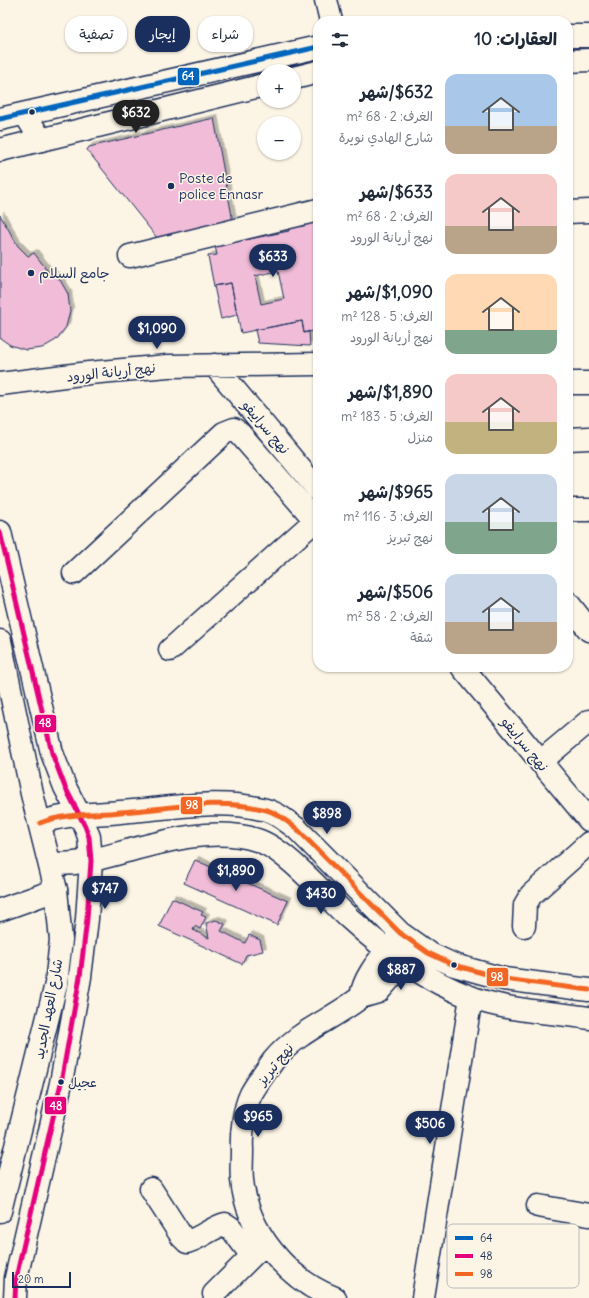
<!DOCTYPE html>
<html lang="ar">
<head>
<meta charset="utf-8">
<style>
  body { margin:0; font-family:Delius,"Playpen Sans Arabic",sans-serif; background:#f6f6f7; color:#1f2937; direction:rtl; height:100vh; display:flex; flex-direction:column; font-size:15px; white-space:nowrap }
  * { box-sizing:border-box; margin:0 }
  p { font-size:13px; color:#747a83 }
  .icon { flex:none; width:22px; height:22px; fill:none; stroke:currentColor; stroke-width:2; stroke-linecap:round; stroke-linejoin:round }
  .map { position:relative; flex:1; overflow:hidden; direction:ltr }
  .panel { position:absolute; left:313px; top:16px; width:260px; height:656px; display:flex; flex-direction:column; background:#fff; border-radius:16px; box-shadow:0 1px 3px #0004; direction:rtl }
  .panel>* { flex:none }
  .guide { position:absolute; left:12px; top:16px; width:241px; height:36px; direction:rtl; display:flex; gap:8px }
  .controls { position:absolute; left:257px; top:64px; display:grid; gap:8px }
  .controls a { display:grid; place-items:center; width:44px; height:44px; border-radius:50%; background:#fff; box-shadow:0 1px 3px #0004; font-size:20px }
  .scale { position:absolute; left:12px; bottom:10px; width:59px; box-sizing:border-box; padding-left:4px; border:2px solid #1b2f5e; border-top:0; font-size:11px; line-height:14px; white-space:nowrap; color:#1b2f5e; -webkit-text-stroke:3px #fcf5e5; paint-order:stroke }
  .price { position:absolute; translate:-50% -34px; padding:0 9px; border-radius:14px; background:#1b2f5e; color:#fff; font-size:13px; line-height:26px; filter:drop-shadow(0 1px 2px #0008) }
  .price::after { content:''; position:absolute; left:50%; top:24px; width:12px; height:9px; margin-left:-6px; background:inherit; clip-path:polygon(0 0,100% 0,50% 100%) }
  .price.selected { background:#222; color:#fff }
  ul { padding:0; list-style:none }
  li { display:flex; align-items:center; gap:12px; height:100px; padding:0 16px }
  li span { display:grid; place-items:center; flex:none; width:112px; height:80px; border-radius:12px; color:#555 }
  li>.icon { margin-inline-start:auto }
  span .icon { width:48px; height:48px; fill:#fffc; stroke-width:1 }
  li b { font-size:17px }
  h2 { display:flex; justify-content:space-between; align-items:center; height:48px; padding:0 16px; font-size:17px }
  .tag { padding:0 14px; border-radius:16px; background:#fff; box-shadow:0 1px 3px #0004; font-size:14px; line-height:36px }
  .tag.selected { background:#1b2f5e; color:#fff }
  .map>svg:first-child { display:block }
</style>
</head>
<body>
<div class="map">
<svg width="589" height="1298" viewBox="0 0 589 1298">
  <defs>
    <filter id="shadow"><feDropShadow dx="3.5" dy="-3.5" stdDeviation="0" flood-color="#0004"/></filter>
  </defs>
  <rect width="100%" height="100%" fill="#fcf5e5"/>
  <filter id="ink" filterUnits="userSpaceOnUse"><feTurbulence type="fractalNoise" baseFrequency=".025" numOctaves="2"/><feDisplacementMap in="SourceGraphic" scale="8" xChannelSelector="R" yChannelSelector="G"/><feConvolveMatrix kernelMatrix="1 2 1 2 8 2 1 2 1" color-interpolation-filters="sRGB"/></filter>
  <g filter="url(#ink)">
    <path fill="#f1bcd8" stroke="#1b2f5e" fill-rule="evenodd" filter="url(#shadow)" d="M 214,118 L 233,222 L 158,239 L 87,150 L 89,147 Z
      M 0,215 L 18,246 L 28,256 L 34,253 L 47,270 L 60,280 L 68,294 L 70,311 L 66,327 L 56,340 L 42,348 L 26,350 L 10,345 L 0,338 Z
      M 318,219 L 318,330 L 304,333 L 302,321 L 241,333 L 231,283 L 214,286 L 208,256 L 217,255 L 215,246 L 289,231 L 287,225 ZM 278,271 L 284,299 L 261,304 L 255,276 Z
      M 231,283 L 237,315 L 221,319 L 214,286 Z
      M 302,321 L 304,333 L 309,331 L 310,346 L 258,343 L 255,330 Z
      M 195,860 L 288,901 L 277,925 L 184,883 Z
      M 172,898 L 203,912 L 201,915 L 206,917 L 200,929 L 195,926 L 193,930 L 209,938 L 206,923 L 216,920 L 225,924 L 221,931 L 245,943 L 249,935 L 260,940 L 263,951 L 246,955 L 242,964 L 159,926 Z"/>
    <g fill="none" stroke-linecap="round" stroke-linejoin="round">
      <g stroke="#1b2f5e" stroke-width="25">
        <path id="minor" d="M 326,0 L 331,21
          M 25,114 L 41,140
          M 568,212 L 589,211
          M 130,256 L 318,210
          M 214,365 L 318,490
          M 568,383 L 589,383
          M 0,384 L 89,373 L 168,366 L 318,364
          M 568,439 L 589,438
          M 568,510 L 589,510
          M 74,573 L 224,433 L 234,429 L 240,434 L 315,520
          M 568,603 L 589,630
          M 170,650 L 318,518
          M 462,667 L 589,820
          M 540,762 L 589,721
          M 40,823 C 66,813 93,815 120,812 C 168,809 215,798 262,809 C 275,811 286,821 296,828 L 400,933 L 428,953 L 454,965 L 504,979 L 589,990
          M 50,863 C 77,866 101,858 127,851 C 168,840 216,827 257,840 C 286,849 326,897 349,918 C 385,951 425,980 470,997 C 507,1011 550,1012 589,1018
          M 0,910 L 56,890
          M 524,926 L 525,905 L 531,895 L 589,843
          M 361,997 L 378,992 L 414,951
          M 151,1189 L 182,1237 L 187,1242 C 201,1238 211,1228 225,1224 L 231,1228 L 252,1256
          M 538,1206 L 589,1215
          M 214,1294 L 262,1246
          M 335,1298 C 287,1280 247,1231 242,1180 C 241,1170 242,1160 242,1150 C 241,1134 244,1108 251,1094 C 257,1083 266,1071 273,1061 C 299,1030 330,1021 361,997 C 364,975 383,956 396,939
          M 423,1298 L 471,997"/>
      </g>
      <g stroke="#1b2f5e" stroke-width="25">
        <path id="major" d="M 568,36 L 589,36
          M 568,61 L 589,60
          M 294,78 L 318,72
          M 0,119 L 318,47
          M 0,150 L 264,85
          M 0,532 L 52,753 L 65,787 L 85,826 L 89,837 L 91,861 L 87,919 L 80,977 L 61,1083 L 16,1278 L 15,1298
          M 0,641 L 32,794 L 56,890 L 61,940 L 56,984 L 0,1211"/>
      </g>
      <use href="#minor" stroke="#fcf5e5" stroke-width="22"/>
      <use href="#major" stroke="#fcf5e5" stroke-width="22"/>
      <g stroke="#fcf5e5" stroke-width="8">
        <path id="bus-1" d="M 0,119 L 318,47"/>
      </g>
      <g stroke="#fcf5e5" stroke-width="8">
        <path id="bus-2" d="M 0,532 L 52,753 L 65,787 L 85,826 L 89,837 L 91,861 L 87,919 L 80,977 L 61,1083 L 16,1278 L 15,1298"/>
      </g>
      <g stroke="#fcf5e5" stroke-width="8">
        <path id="bus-3" d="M 40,823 C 66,813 93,815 120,812 C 168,809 215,798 262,809 C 275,811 286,821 296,828 L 400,933 L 428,953 L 454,965 L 504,979 L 589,990"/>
      </g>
      <use href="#bus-1" stroke="#0065bd" stroke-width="5"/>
      <use href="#bus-2" stroke="#e5007d" stroke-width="5"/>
      <use href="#bus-3" stroke="#f26522" stroke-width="5"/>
    </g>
  </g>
  <g fill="#1b2f5e" stroke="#fcf5e5" stroke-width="1.5">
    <circle cx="32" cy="112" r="3.5"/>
    <circle cx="171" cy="186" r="4"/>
    <circle cx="31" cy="273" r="4"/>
    <circle cx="454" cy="965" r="3.5"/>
    <circle cx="61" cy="1082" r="3.5"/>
  </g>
  <g text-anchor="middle" stroke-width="3" stroke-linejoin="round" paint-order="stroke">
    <g font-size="13" fill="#1b2f5e" stroke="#fcf5e5" text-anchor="start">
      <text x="68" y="1087">عجيل</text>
    </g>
    <g font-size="14" fill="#1b2f5e" stroke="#fcf5e5" text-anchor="start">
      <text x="179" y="183">Poste de<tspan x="179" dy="16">police Ennasr</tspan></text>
      <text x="39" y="278">جامع السلام</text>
    </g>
    <g font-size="14" fill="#1b2f5e" stroke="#fcf5e5">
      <text transform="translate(111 372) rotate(-6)" y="5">نهج أريانة الورود</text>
      <text transform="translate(266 427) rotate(50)" y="5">نهج سراييفو</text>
      <text transform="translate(525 744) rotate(51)" y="5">نهج سراييفو</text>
      <text transform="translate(48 1009) rotate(-79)" y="5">شارع العهد الجديد</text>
      <text transform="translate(275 1064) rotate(-51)" y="5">نهج تبريز</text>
    </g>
  </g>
  <rect x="447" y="1224" width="132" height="64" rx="6" fill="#fcf5e5" stroke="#b8babc" stroke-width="1"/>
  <rect x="455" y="1236" width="18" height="4" fill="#0065bd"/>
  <rect x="455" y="1254" width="18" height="4" fill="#e5007d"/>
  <rect x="455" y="1272" width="18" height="4" fill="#f26522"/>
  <g font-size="11" fill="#1b2f5e">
    <text x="480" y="1242">64</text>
    <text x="480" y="1260">48</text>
    <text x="480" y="1278">98</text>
  </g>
  <g stroke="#fcf5e5" stroke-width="1.5">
    <rect x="177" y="67" width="23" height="19" rx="4" fill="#0065bd"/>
    <rect x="34" y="714" width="23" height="19" rx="4" fill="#e5007d"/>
    <rect x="180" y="796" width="23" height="19" rx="4" fill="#f26522"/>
    <rect x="486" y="967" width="23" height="20" rx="4" fill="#f26522"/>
    <rect x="44" y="1096" width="23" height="19" rx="4" fill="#e5007d"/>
  </g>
  <g font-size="11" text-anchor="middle" font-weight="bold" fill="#fff">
    <text x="188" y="80">64</text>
    <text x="45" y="727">48</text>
    <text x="192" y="809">98</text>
    <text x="497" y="981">98</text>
    <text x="56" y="1110">48</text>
  </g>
</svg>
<div class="controls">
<a>+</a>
<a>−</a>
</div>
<div class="scale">20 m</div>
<b class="price selected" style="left:136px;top:134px">$632</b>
<b class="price" style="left:273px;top:278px">$633</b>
<b class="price" style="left:157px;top:350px">$1,090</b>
<b class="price" style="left:327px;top:835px">$898</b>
<b class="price" style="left:236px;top:892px">$1,890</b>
<b class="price" style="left:105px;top:910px">$747</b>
<b class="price" style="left:321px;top:915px">$430</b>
<b class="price" style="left:401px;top:991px">$887</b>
<b class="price" style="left:258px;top:1138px">$965</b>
<b class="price" style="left:430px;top:1145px">$506</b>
<div class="guide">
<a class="tag">شراء</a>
<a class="tag selected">إيجار</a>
<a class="tag">تصفية</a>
</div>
<section class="panel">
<h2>العقارات: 10<svg class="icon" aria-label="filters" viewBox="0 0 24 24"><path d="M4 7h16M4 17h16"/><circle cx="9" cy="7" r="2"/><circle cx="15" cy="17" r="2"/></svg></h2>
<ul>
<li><span style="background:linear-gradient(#a9c7e8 65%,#b9a48a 0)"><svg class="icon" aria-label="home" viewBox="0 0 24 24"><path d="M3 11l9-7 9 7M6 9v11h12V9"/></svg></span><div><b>$632/شهر</b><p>الغرف: 2 · 68 m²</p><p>شارع الهادي نويرة</p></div></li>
<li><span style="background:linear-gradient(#f6c9c9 65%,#b9a48a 0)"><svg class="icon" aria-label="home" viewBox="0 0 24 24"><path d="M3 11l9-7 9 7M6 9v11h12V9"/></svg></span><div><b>$633/شهر</b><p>الغرف: 2 · 68 m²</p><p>نهج أريانة الورود</p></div></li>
<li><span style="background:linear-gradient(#ffd9b3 70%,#7fa58c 0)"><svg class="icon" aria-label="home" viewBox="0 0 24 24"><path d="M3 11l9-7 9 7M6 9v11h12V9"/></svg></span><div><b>$1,090/شهر</b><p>الغرف: 5 · 128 m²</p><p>نهج أريانة الورود</p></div></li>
<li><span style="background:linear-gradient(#f6c9c9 60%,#c2b280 0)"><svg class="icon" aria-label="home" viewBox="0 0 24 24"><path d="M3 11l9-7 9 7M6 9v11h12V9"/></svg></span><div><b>$1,890/شهر</b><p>الغرف: 5 · 183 m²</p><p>منزل</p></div></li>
<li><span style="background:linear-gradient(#c9d6e8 60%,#7fa58c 0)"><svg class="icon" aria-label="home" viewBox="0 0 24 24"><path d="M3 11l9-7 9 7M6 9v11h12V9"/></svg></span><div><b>$965/شهر</b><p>الغرف: 3 · 116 m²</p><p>نهج تبريز</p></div></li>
<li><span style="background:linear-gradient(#c9d6e8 60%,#b9a48a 0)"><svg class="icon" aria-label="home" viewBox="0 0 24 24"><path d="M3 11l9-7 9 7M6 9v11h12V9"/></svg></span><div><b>$506/شهر</b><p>الغرف: 2 · 58 m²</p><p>شقة</p></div></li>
</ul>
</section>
</div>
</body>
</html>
